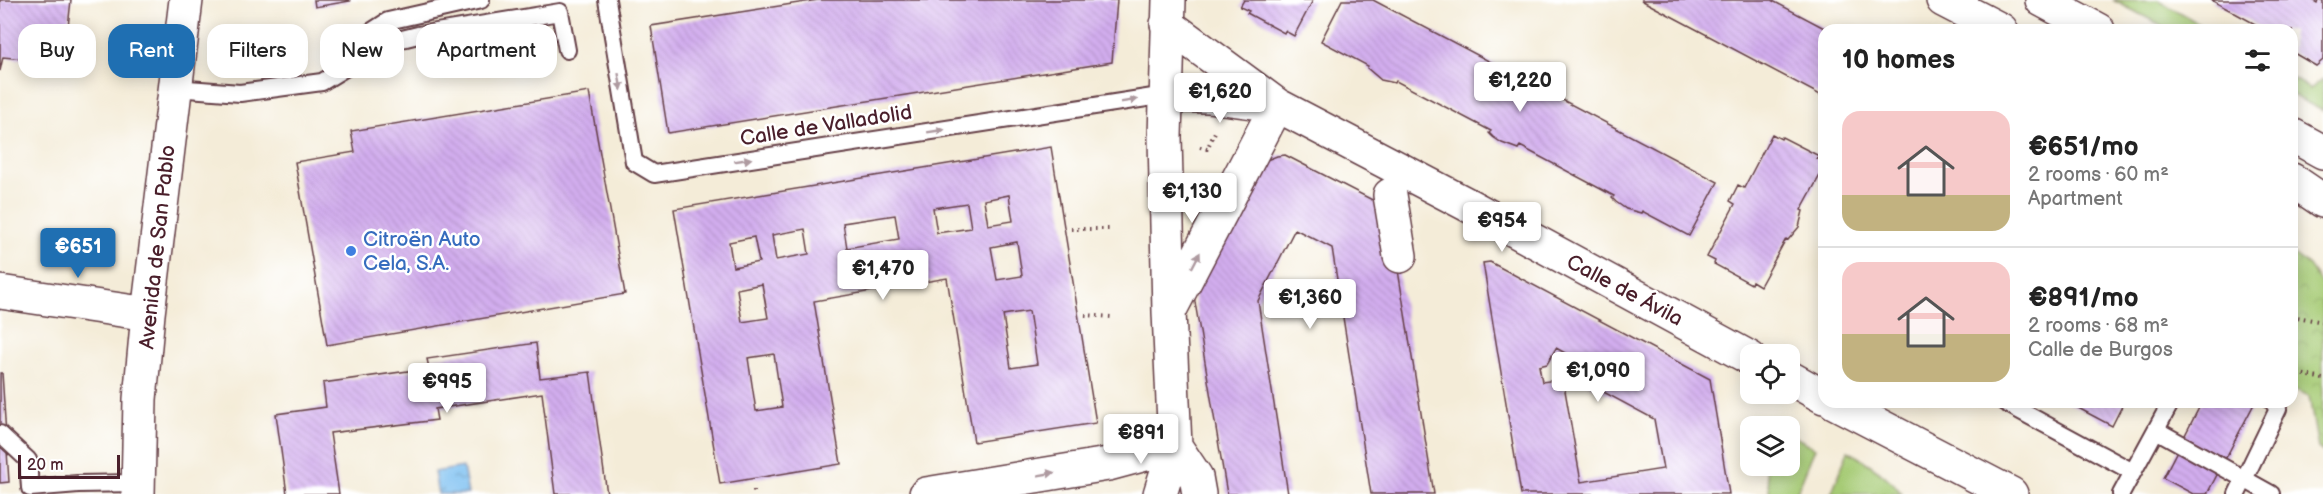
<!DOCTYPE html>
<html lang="en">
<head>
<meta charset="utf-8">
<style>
  body { margin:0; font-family:"Balsamiq Sans",sans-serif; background:#f6f6f6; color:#222; height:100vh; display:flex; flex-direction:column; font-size:22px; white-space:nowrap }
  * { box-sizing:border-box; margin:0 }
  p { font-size:20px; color:#767676 }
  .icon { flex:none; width:33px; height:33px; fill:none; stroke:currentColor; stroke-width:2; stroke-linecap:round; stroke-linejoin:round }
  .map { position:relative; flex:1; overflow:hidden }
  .details { position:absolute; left:1818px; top:24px; width:480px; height:384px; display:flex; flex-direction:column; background:#fff; border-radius:18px; box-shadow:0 3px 15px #0003 }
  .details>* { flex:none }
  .hud { position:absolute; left:18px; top:24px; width:570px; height:54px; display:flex; gap:12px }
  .buttons { position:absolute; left:1740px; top:344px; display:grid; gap:12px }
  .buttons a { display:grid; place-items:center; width:60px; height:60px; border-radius:12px; background:#fff; box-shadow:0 3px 15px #0003; font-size:30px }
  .scale { position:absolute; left:18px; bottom:15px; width:102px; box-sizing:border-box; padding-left:6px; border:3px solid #4a1f2b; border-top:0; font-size:16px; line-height:21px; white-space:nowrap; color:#4a1f2b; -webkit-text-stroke:4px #fff; paint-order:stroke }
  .price { position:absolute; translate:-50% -51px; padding:0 14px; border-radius:6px; background:#fff; color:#222; font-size:20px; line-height:39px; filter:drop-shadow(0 2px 3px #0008) }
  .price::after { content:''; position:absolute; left:50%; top:36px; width:18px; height:14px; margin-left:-9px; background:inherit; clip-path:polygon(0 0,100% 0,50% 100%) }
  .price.active { background:#1f6fb2; color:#fff }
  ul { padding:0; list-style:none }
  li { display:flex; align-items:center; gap:18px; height:150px; padding:0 24px }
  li+li { border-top:2px solid #e0e0e0 }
  li span { display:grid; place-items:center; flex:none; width:168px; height:120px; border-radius:18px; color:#555 }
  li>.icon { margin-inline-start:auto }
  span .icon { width:72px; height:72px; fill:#fffc; stroke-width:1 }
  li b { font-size:26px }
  h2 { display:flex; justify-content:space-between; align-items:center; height:72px; padding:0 24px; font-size:26px }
  .tag { padding:0 21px; border-radius:18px; background:#fff; box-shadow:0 3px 15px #0003; font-size:21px; line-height:54px }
  .tag.active { background:#1f6fb2; color:#fff }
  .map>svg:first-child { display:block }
</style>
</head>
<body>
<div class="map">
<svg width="2323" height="494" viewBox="0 0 2323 494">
  <defs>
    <pattern id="park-crowns" width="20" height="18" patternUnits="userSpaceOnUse" patternTransform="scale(1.5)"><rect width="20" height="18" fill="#a6cb74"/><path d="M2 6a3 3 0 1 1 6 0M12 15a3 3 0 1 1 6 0" fill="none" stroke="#90ae65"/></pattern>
    <pattern id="water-ripples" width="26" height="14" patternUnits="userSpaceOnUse" patternTransform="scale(1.5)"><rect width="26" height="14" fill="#7abff1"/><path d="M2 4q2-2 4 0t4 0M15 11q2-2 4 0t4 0" fill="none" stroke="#669bc3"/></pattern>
    <pattern id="building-back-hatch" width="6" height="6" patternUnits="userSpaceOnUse" patternTransform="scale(1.5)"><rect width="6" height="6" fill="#d2adee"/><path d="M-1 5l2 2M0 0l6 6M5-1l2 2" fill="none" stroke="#b694cc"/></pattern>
  </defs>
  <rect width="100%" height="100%" fill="#fff"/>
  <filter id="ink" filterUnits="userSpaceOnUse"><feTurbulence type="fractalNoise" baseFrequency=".0167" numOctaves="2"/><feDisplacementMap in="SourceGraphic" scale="12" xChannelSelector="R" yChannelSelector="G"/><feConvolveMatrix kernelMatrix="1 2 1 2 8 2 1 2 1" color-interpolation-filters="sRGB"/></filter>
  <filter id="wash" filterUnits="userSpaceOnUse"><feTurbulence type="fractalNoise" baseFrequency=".008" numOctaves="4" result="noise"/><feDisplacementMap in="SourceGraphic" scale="24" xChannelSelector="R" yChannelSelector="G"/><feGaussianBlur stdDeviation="1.35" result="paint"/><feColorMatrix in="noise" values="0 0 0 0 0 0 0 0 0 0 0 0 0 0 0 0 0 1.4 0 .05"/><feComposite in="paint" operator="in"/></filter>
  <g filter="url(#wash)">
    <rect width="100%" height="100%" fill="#f4ecd8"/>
    <path fill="url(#park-crowns)" stroke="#787550" stroke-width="1.5" d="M 2292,253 L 2309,266 L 2323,287 L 2323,452 L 2318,448 L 2309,396 L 2292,388 Z"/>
    <path fill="#a6cb74" stroke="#787550" stroke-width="1.5" d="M 2113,0 L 2158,0 L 2210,30 L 2170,30 Z
      M 2292,78 L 2310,89 L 2323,79 L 2323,111 L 2292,95 Z
      M 1790,434 L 1815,448 L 1796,494 L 1770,494 L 1765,465 L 1790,465 Z
      M 1848,451 C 1868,463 1888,475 1902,494 L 1831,494 Z"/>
    <path fill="url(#water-ripples)" stroke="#626f8e" stroke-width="1.5" d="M 463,467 L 468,494 L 438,494 L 434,472 Z"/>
    <g id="blocks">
      <path fill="url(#building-back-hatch)" fill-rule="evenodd" d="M 0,0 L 71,0 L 64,63 L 3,57 L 0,71 Z
        M 314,0 L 349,0 L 350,1 L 315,7 Z
        M 818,0 L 1117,0 L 1112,62 L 668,133 L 651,26 Z
        M 1244,0 L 1313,0 L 1294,36 L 1285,31 L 1284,33 L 1247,13 L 1249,11 L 1240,7 Z
        M 1342,0 L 1373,0 L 1718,182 L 1689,236 L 1642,211 L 1641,213 L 1626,209 L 1616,202 L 1612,198 L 1614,196 L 1520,146 L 1518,149 L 1502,143 L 1493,137 L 1489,133 L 1491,131 L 1396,81 L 1395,83 L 1381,80 L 1367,68 L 1368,66 L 1321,41 Z
        M 1641,0 L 1771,0 L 1828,30 L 1824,30 L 1824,97 Z
        M 2211,0 L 2312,0 L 2317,3 L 2318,0 L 2323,0 L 2323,60 L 2316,66 L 2292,52 L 2292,30 L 2266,30 Z
        M 589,92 L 625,294 L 327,345 L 295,162 L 355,152 L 351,131 Z
        M 1772,134 L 1781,139 L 1782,137 L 1819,156 L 1817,158 L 1824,162 L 1824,168 L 1801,210 L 1803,211 L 1799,227 L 1788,240 L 1786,239 L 1760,286 L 1752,281 L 1751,284 L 1714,264 L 1715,261 L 1707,257 L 1735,204 L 1730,201 L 1738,185 L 1744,188 Z
        M 1051,147 L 1096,423 L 974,442 L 947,278 L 814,301 L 841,464 L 720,484 L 674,209 ZM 1009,195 L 1013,221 L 988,225 L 984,200 ZM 967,203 L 971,228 L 937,233 L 933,208 ZM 895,215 L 899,239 L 847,248 L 843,223 ZM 805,229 L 809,254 L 776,260 L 772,235 ZM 754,237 L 759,262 L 733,267 L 729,242 ZM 1017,242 L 1022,276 L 997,280 L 991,247 ZM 762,284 L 768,318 L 742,322 L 737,289 ZM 1029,311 L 1037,364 L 1011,368 L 1003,315 ZM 774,354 L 782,407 L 756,411 L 748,358 Z
        M 1285,155 L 1388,208 L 1434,494 L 1371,494 L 1332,248 L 1295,229 L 1258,301 L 1288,494 L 1227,494 L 1193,290 L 1264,161 L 1277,156 Z
        M 1490,262 L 1710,379 L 1729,494 L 1521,494 L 1483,263 ZM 1556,348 L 1578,360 L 1570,374 L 1654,419 L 1663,469 L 1581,482 L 1563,379 L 1542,382 L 1539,366 L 1547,364 Z
        M 536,343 L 540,378 L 590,372 L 607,494 L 555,494 L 542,393 L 435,409 L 437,420 L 330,433 L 339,494 L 287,494 L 276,414 L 326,407 L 323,383 L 429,368 L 427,359 Z
        M 0,373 L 2,373 L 9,482 L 0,483 Z
        M 2067,402 L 2124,402 L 2112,426 Z
        M 2202,402 L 2255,402 L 2207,494 L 2193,494 L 2163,478 Z"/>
    </g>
  </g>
  <g filter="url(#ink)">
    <use href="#blocks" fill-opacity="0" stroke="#643e45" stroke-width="1.5"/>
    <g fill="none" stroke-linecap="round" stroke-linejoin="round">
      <g stroke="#643e45" stroke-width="20">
        <path id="lane" d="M 607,0 L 634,162 L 654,174 L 1166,95
          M 354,64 L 357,41 L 388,21 L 481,0
          M 175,88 L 240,93 L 322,82 L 386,43 L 418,35 L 560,12 L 567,50
          M 2004,402 L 2133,472
          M 2156,430 L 2271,494
          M 0,434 L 28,460 L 30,488 L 78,484 L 137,483
          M 2121,494 L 2171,402
          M 2237,494 L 2278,409 L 2273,402"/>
      </g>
      <g stroke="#643e45" stroke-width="36">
        <path id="street" d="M 1167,24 L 1277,105 L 1470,206 L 1750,358
          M 1166,95 L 1208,96 L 1275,105
          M 1390,195 L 1400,256
          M 0,292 L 148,314
          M 1171,308 L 1277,105
          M 1790,378 L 1824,397
          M 1834,402 L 2011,494
          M 1175,446 L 1196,477 L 1199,494
          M 138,494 L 140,399 L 148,314 L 186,0
          M 926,494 L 1108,464 L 1175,446
          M 1160,494 L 1175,446 L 1169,312 L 1165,137 L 1169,0"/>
      </g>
      <g stroke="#643e45" stroke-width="36">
        <path id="secondary" d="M 1943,0 L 2001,30
          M 2042,0 L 2098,30
          M 2292,135 L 2323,152
          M 2292,180 L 2323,201"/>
      </g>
      <path stroke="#643e45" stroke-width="4" stroke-dasharray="1.5 4.5" stroke-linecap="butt" d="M 1200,147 L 1207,149 L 1216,130
        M 1071,229 L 1113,229
        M 1085,315 L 1112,317
        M 2292,316 L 2323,322
        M 2292,372 L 2323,379
        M 754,490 L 754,494"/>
      <use href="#lane" stroke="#fff" stroke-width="16"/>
      <use href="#street" stroke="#fff" stroke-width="33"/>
      <use href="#secondary" stroke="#fff" stroke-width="33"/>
    </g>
    <defs><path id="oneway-solid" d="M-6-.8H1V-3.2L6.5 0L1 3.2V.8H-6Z" transform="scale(1.5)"/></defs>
    <g fill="#ae9aa0">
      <use href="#oneway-solid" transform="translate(620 82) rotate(80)"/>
      <use href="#oneway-solid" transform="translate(1129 101) rotate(-9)"/>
      <use href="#oneway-solid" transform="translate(936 131) rotate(-9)"/>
      <use href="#oneway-solid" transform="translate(743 160) rotate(-9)"/>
      <use href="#oneway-solid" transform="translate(1196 260) rotate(-62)"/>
      <use href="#oneway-solid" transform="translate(1046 474) rotate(-10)"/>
    </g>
  </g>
  <circle fill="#3f7fe0" stroke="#fff" stroke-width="2" cx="351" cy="251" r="6"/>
  <g text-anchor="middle" stroke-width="5" stroke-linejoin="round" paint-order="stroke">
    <g font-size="21" fill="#4a1f2b" stroke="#fff">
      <text transform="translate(826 125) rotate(-9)" y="7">Calle de Valladolid</text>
      <text transform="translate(157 247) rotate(-84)" y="7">Avenida de San Pablo</text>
      <text transform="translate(1625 290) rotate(28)" y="7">Calle de Ávila</text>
    </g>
    <g font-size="21" fill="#366cbe" stroke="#fff" text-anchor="start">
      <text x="363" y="246">Citroën Auto<tspan x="363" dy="24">Cela, S.A.</tspan></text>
    </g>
  </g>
</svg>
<div class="buttons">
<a><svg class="icon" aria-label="locate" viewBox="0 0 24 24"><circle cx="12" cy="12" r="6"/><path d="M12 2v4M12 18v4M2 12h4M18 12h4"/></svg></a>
<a><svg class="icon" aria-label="layers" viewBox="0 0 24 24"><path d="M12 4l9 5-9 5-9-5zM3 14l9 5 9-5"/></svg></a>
</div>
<div class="scale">20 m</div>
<b class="price" style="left:1520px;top:113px">€1,220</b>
<b class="price" style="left:1220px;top:124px">€1,620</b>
<b class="price" style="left:1192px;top:224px">€1,130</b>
<b class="price" style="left:1502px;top:253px">€954</b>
<b class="price active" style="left:78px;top:279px">€651</b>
<b class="price" style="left:883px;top:301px">€1,470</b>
<b class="price" style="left:1310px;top:330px">€1,360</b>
<b class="price" style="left:1598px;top:403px">€1,090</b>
<b class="price" style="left:447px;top:414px">€995</b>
<b class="price" style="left:1141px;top:465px">€891</b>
<div class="hud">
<a class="tag">Buy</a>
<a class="tag active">Rent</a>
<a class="tag">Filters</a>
<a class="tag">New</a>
<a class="tag">Apartment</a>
</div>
<section class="details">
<h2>10 homes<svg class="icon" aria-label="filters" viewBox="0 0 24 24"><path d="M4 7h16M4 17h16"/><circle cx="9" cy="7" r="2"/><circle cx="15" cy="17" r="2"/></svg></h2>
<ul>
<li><span style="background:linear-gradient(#f6c9c9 70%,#c2b280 0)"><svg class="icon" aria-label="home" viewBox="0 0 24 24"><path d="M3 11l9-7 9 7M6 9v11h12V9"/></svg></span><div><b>€651/mo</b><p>2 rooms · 60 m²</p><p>Apartment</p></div></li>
<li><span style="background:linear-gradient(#f6c9c9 60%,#c2b280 0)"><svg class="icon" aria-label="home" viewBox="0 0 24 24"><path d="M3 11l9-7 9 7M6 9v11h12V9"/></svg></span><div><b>€891/mo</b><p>2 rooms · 68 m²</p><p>Calle de Burgos</p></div></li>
</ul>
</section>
</div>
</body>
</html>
